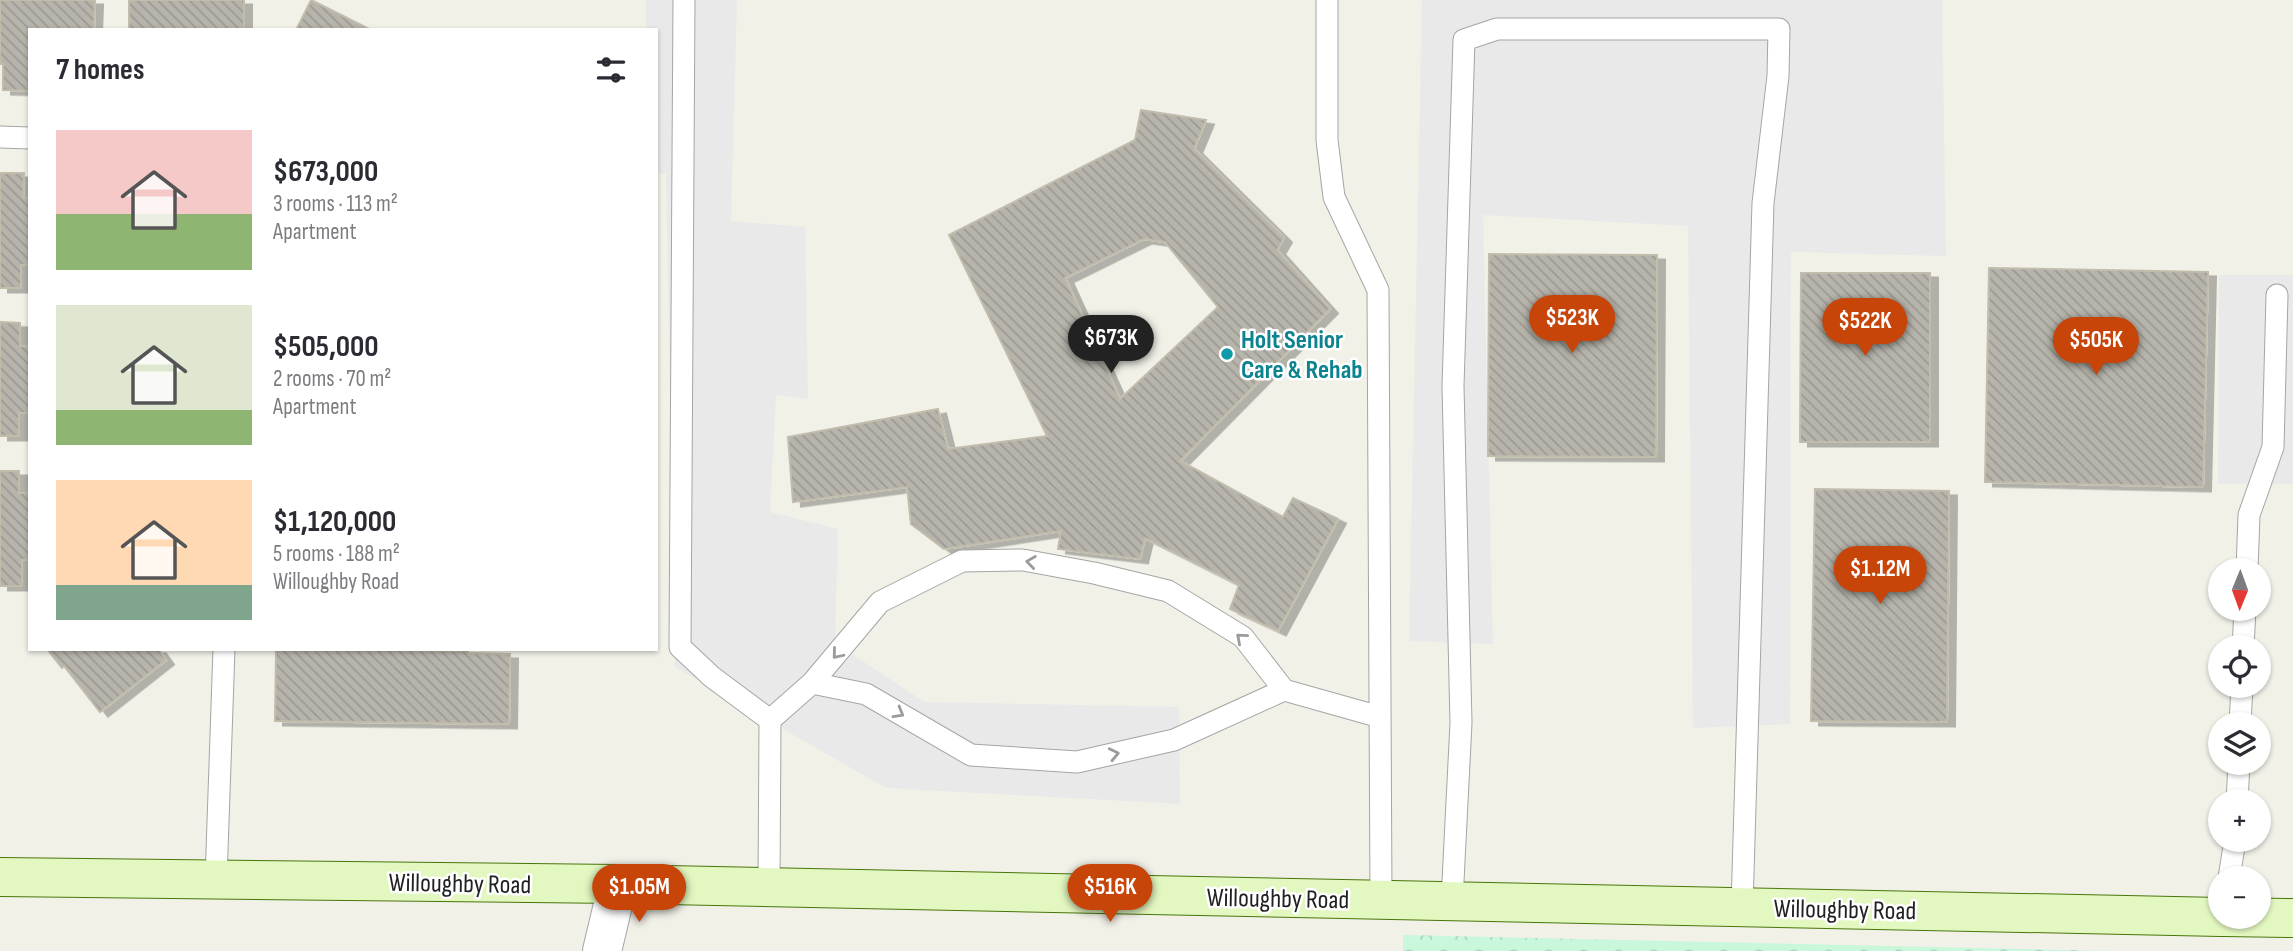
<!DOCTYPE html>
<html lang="en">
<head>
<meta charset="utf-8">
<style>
  body { margin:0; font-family:"Sofia Sans Condensed",sans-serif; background:#f7f7f7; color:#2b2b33; height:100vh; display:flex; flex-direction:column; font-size:26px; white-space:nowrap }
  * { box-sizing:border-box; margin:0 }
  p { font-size:23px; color:#7c7c81 }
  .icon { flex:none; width:38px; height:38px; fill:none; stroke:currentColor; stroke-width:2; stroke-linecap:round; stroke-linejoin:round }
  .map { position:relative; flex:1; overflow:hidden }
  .details { position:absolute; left:28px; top:28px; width:630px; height:623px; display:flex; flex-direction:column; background:#fff; border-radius:0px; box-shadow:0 2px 5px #0004 }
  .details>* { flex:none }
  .needle { width:46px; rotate:181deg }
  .fabs { position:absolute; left:2208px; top:558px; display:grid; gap:14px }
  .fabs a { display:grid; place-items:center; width:63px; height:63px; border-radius:50%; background:#fff; box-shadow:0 2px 5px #0004; font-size:35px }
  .price { position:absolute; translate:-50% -60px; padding:0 16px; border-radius:24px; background:#c8450a; color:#fff; font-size:23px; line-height:46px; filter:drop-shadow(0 2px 4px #0008) }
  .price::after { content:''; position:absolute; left:50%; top:42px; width:21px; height:16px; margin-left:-10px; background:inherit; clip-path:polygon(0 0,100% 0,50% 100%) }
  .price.active { background:#222; color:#fff }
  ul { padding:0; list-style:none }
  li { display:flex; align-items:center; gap:21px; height:175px; padding:0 28px }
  li span { display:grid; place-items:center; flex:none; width:196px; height:140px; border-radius:0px; color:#555 }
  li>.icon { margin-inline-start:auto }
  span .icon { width:84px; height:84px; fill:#fffc; stroke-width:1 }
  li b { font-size:30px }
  h2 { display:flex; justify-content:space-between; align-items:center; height:84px; padding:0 28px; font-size:30px }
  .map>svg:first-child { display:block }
</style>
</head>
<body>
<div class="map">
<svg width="2293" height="951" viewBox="0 0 2293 951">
  <defs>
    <pattern id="park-crowns" width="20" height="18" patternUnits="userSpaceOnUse" patternTransform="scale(1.75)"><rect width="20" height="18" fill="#c9f7db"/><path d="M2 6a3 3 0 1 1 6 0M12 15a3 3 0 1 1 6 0" fill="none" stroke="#acd3bc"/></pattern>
    <pattern id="building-back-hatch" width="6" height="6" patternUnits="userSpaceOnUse" patternTransform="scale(1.75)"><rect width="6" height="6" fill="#b6b4ab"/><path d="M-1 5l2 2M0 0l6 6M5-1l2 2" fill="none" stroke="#9c9a93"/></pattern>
    <filter id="shadow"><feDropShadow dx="8" dy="4.5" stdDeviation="0" flood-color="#0004"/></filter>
  </defs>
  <rect width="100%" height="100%" fill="#f1f1e8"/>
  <path fill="url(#park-crowns)" d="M 1403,935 L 2111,951 L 1403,951 Z"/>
  <path fill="#e9e9e9" d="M 646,0 L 737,0 L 731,221 L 805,227 L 808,399 L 776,395 L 770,512 L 838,529 L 835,643 L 925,702 L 1179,707 L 1180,804 L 886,788 L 675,667 L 666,174 L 656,173 L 656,30 L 646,30 Z
    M 1422,0 L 1942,0 L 1946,256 L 1791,252 L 1790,724 L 1693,728 L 1688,226 L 1483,215 L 1493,644 L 1409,641 Z
    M 2219,275 L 2293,275 L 2293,484 L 2218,484 Z"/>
  <path fill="url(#building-back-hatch)" stroke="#c2bcab" stroke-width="2" fill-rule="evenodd" filter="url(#shadow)" d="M 0,0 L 95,0 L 94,30 L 30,30 L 30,91 L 3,90 L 3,64 L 0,64 Z
    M 129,0 L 244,0 L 244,30 L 129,30 Z
    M 311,0 L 371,30 L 296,30 Z
    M 1141,110 L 1206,120 L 1194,149 L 1284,238 L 1277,250 L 1330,309 L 1180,461 L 1283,517 L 1293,498 L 1338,519 L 1278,631 L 1230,609 L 1239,585 L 1145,538 L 1140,559 L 1058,549 L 1061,531 L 944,549 L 911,524 L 907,487 L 793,502 L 788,437 L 938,409 L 948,449 L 1047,436 L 949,235 L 1135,140 ZM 1144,239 L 1165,242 L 1218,307 L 1120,399 L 1065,278 Z
    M 0,173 L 24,173 L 23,198 L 30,198 L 30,265 L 21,265 L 21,288 L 0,288 Z
    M 1489,254 L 1657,255 L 1656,457 L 1488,456 Z
    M 1989,268 L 2208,272 L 2203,487 L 1985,482 Z
    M 1801,273 L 1930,273 L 1930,442 L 1800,442 Z
    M 0,322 L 20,323 L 20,346 L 30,346 L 30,413 L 19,413 L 19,436 L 0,436 Z
    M 0,471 L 19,471 L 19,493 L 30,493 L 30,560 L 22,560 L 22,586 L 0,586 Z
    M 1815,489 L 1949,491 L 1947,722 L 1811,721 Z
    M 47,649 L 158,649 L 166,660 L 100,712 L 64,666 L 62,668 Z
    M 318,649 L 468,651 L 468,653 L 510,654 L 509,724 L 275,721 L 276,650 Z"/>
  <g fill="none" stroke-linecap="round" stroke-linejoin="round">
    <g stroke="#a5a5a5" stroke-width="23">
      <path id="lane" d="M 684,0 L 680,647 L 712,677 L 770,720 L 769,888
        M 1327,0 L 1327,140 L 1334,197 L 1378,290 L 1381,900
        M 0,137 L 30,138
        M 2247,570 L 2249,515 L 2273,447 L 2277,295
        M 2243,648 L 2245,609
        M 812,683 L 866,694 L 971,755 L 1077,762 L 1174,740 L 1284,690
        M 770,720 L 812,683 L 880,602 L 962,561 L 1023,560 L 1094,573 L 1168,591 L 1243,637 L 1284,690 L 1380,717
        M 2240,724 L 2242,686
        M 2237,802 L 2239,763
        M 2229,878 L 2235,840
        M 216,880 L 224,649
        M 1452,901 L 1461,723 L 1453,386 L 1464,40 L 1497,29 L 1779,29 L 1778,76 L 1763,203 L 1742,907"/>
    </g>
    <g stroke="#a5a5a5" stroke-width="40">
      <path id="street" d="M 602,951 L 618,884"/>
    </g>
    <g stroke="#49760a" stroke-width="40">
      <path id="secondary" d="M 0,877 L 618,884 L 2221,917
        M 2224,917 L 2293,918"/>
    </g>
    <use href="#lane" stroke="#fff" stroke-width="21"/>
    <use href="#street" stroke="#fff" stroke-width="38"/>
    <use href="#secondary" stroke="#e3f7c0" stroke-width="38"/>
  </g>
  <defs><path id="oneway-chevron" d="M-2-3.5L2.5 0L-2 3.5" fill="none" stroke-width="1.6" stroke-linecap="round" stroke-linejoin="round" transform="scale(1.75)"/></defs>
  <g stroke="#9b9b9b">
    <use href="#oneway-chevron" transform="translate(1031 562) rotate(-172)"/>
    <use href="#oneway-chevron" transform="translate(1241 638) rotate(-139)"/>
    <use href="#oneway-chevron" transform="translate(837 654) rotate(130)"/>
    <use href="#oneway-chevron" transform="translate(899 713) rotate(30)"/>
    <use href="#oneway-chevron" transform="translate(1114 754) rotate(-13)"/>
  </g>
  <circle fill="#0f9aa8" stroke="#fff" stroke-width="2.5" cx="1227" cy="354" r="7"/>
  <g text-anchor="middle" stroke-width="5" stroke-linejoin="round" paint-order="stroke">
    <g font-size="26" font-weight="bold" fill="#0d838f" stroke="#fff" text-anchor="start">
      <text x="1241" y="348">Holt Senior<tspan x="1241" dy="30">Care &amp; Rehab</tspan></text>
    </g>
    <g font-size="26" fill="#212121" stroke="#fff">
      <text transform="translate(460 883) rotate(1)" y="9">Willoughby Road</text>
      <text transform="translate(1278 898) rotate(1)" y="9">Willoughby Road</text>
      <text transform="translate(1845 909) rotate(1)" y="9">Willoughby Road</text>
    </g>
  </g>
</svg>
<div class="fabs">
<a><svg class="needle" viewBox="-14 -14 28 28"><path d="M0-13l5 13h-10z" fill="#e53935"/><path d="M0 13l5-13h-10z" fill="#7c7c81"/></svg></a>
<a><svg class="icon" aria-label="locate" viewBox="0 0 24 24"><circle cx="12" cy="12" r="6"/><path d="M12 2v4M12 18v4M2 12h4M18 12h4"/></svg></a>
<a><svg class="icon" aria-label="layers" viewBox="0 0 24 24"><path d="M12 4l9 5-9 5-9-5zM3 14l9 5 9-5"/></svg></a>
<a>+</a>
<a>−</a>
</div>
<b class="price" style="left:1572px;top:355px">$523K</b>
<b class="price" style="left:1865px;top:358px">$522K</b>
<b class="price active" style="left:1111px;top:375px">$673K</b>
<b class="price" style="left:2096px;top:377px">$505K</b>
<b class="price" style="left:1880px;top:606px">$1.12M</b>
<b class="price" style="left:639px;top:924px">$1.05M</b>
<b class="price" style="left:1110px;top:924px">$516K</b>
<section class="details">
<h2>7 homes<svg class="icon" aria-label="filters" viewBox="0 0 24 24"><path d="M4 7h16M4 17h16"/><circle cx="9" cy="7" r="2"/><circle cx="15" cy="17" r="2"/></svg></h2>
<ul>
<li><span style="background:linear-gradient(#f6c9c9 60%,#8fb573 0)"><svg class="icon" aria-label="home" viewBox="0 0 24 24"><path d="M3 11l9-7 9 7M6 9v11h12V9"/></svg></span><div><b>$673,000</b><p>3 rooms · 113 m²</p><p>Apartment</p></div></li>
<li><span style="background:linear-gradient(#dfe7d0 75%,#8fb573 0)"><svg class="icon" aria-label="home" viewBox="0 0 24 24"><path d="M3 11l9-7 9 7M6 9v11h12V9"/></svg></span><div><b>$505,000</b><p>2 rooms · 70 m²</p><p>Apartment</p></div></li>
<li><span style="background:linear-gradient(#ffd9b3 75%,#7fa58c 0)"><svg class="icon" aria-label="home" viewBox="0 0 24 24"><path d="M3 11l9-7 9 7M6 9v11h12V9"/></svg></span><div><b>$1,120,000</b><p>5 rooms · 188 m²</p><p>Willoughby Road</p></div></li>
</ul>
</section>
</div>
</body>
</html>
